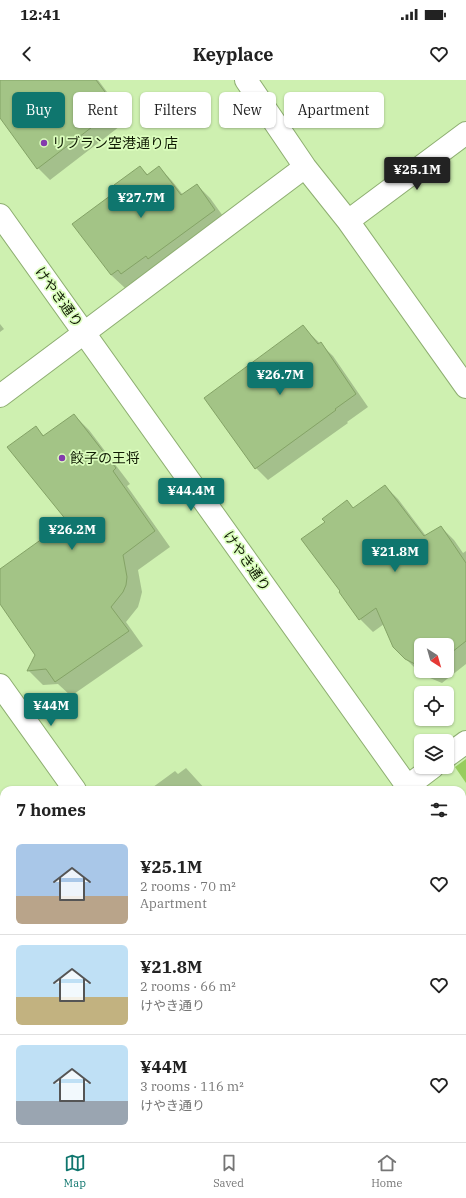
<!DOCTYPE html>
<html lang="en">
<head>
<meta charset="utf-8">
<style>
  body { margin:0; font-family:"IBM Plex Serif","Noto Sans JP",serif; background:#f6f6f6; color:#222; height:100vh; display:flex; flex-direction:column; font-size:15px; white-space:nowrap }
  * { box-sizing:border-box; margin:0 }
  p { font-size:13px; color:#767676 }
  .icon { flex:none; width:22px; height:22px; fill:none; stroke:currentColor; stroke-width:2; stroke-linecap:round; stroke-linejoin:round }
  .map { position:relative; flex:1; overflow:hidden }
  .details { position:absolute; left:0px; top:706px; width:466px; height:356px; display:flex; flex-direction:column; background:#fff; border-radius:12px 12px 0 0; box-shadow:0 1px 3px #0004 }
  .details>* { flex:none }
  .banner { position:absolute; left:12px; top:12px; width:442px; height:36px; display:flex; gap:8px }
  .needle { width:26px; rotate:143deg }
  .tools { position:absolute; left:414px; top:558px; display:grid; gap:8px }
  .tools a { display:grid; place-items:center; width:40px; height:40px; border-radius:6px; background:#fff; box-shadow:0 1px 3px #0004; font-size:20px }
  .price { position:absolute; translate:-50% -34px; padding:0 9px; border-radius:4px; background:#0f766e; color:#fff; font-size:13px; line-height:26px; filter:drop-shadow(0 1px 2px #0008) }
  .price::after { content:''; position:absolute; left:50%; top:24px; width:12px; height:9px; margin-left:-6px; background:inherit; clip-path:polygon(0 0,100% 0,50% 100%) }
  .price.selected { background:#222; color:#fff }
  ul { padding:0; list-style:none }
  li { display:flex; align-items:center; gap:12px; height:100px; padding:0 16px }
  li+li { border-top:1px solid #e0e0e0 }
  li span { display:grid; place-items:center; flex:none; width:112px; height:80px; border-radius:6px; color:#555 }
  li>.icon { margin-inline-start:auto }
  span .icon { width:48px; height:48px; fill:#fffc; stroke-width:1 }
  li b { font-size:17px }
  h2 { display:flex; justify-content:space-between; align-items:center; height:48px; padding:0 16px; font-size:17px }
  .chip { padding:0 14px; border-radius:6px; background:#fff; box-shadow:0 1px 3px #0004; font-size:14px; line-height:36px }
  .chip.selected { background:#0f766e; color:#fff }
  .status { display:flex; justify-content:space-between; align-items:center; height:28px; padding:0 20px; background:#fff; direction:ltr }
  .status svg { height:11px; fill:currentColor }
  header { display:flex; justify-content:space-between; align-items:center; height:52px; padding:0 16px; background:#fff; font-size:18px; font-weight:700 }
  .tab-bar { display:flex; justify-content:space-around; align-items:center; height:56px; border-top:1px solid #e0e0e0; background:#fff; font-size:11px; color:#767676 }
  .tab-bar a { display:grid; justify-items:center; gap:2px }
  .tab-bar .selected { color:#0f766e }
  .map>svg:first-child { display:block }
</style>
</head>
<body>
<div class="status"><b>12:41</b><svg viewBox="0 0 49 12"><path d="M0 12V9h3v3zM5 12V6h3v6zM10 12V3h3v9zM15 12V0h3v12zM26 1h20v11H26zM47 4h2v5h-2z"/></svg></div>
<header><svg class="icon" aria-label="back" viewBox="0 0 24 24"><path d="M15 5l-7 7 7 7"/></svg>Keyplace<svg class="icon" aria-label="heart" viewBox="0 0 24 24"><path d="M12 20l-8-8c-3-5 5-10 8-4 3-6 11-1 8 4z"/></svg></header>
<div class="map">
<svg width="466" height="1062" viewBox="0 0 466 1062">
  <rect width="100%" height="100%" fill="#cef0b0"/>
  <path fill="#97cd5e" d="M 466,679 L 466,703 L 455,687 Z"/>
  <path fill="#0003" fill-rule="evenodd" d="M 0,0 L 98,0 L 128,40 L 50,100 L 38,88 L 0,36 Z
    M 140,87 L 148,95 L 159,87 L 172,101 L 183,115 L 197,105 L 210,118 L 228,143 L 135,207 L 131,203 L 125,208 L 111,195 L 119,110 Z
    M 0,244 L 4,249 L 0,252 Z
    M 303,247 L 333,276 L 368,327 L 347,342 L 348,343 L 268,400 L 256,388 Z
    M 74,335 L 89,350 L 130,404 L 127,406 L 170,467 L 138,490 L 142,512 L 140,520 L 138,527 L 126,542 L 143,566 L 71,616 L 58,604 L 43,605 L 29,591 L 36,575 L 0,523 L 0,490 L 68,442 L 35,347 L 44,356 Z
    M 385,406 L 398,419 L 426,456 L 441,447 L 454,460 L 463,473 L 466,471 L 466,584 L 442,603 L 430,598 L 419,592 L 394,567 L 384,544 L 373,552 L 360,539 L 341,511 L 326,442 L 347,421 L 354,429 ZM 421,565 L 447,565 L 447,591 L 421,591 Z
    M 186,688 L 206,710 L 149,710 L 175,691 L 178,694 Z
    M 462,917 L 466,921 L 466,1062 L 454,1062 L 450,1060 L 448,1062 L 425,1062 L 422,1058 L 462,1058 Z
    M 385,1058 L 409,1058 L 404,1062 L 389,1062 Z"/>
  <path fill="#a3c486" stroke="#84a366" d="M 0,0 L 96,0 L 117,28 L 37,89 L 0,38 Z
    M 140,86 L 147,95 L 159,86 L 181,115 L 197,104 L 215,130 L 148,179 L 146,176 L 121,194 L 118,190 L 111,195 L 72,144 L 118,110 L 114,105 Z
    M 303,245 L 318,264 L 321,262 L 356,314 L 335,329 L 336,330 L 255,389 L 204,318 Z
    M 74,334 L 116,388 L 113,391 L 155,451 L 123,475 L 127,497 L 126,505 L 123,512 L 111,527 L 129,551 L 55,602 L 46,589 L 27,591 L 35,575 L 0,524 L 0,489 L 67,441 L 7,367 L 36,346 L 43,356 Z
    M 385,405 L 424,456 L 441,446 L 466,483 L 466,561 L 447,576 L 447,565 L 421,565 L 421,587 L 405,579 L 393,567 L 376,528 L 359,540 L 339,512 L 340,511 L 301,459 L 325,442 L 322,439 L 347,420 L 353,428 Z"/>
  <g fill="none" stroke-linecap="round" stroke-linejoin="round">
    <g stroke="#8eae71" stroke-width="24">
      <path id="street" d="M 246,0 L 305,87 L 348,141 L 466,307
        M 348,141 L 466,53
        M 84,253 L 305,87
        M 0,605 L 75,710
        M 447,676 L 466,662
        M 408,706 L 433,687
        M 462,885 L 466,882
        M 0,939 L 4,936
        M 324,1058 L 327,1062
        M 230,1062 L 235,1058"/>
    </g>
    <g stroke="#8eae71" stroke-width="24">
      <path id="secondary" d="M 0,135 L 410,710
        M 0,316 L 84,253
        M 462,783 L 466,788"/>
    </g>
    <use href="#street" stroke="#fff" stroke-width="22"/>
    <use href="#secondary" stroke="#fff" stroke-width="22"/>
  </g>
  <g fill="#843bad" stroke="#dbfdbd" stroke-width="1.5">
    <circle cx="44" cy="63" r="4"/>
    <circle cx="62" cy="378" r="4"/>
  </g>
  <g text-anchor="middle" stroke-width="3.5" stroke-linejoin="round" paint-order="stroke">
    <g font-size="14" fill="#0f1a03" stroke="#dbfdbd" text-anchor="start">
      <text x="52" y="68">リブラン空港通り店</text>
      <text x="70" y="383">餃子の王将</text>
    </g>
    <g font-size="14" fill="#0f1a03" stroke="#dbfdbd">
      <text transform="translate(59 217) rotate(54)" y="5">けやき通り</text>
      <text transform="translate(247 481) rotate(55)" y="5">けやき通り</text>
    </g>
  </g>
</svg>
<div class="tools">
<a><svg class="needle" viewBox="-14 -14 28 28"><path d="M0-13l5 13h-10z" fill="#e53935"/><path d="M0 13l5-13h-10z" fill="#767676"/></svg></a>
<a><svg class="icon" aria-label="locate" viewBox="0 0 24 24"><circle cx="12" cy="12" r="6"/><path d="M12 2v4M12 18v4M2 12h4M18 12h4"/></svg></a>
<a><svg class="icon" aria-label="layers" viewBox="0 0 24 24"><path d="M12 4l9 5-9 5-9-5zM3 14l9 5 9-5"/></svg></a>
</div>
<b class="price selected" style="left:417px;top:111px">¥25.1M</b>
<b class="price" style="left:141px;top:139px">¥27.7M</b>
<b class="price" style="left:280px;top:316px">¥26.7M</b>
<b class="price" style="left:191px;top:432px">¥44.4M</b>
<b class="price" style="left:72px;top:471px">¥26.2M</b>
<b class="price" style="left:395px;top:493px">¥21.8M</b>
<b class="price" style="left:51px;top:647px">¥44M</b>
<div class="banner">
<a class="chip selected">Buy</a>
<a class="chip">Rent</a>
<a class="chip">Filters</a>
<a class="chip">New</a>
<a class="chip">Apartment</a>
</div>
<section class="details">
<h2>7 homes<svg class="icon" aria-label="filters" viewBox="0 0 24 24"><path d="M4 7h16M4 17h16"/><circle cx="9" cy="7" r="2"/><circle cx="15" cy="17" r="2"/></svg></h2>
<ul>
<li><span style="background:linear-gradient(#a9c7e8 65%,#b9a48a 0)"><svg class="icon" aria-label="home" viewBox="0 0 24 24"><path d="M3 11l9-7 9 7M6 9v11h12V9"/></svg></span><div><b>¥25.1M</b><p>2 rooms · 70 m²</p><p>Apartment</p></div><svg class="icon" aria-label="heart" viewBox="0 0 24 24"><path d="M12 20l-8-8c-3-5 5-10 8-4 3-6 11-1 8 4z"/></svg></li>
<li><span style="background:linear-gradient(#bfe0f5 65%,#c2b280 0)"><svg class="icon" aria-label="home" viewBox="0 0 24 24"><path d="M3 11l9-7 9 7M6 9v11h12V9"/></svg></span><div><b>¥21.8M</b><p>2 rooms · 66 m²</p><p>けやき通り</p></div><svg class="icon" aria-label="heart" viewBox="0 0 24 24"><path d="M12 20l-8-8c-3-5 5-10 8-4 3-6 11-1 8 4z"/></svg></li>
<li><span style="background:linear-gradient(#bfe0f5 70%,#9aa5b1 0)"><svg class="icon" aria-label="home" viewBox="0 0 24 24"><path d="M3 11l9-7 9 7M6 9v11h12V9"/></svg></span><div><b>¥44M</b><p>3 rooms · 116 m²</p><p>けやき通り</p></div><svg class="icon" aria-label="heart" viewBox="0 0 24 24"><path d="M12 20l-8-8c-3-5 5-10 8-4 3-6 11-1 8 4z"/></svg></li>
</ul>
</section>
</div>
<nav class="tab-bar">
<a class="selected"><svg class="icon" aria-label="map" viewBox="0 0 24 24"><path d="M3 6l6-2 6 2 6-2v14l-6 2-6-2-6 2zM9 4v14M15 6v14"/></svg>Map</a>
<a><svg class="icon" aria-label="saved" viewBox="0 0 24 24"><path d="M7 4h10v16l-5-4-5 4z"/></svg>Saved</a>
<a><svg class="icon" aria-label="home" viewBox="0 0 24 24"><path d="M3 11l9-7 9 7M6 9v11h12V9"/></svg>Home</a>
</nav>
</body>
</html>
